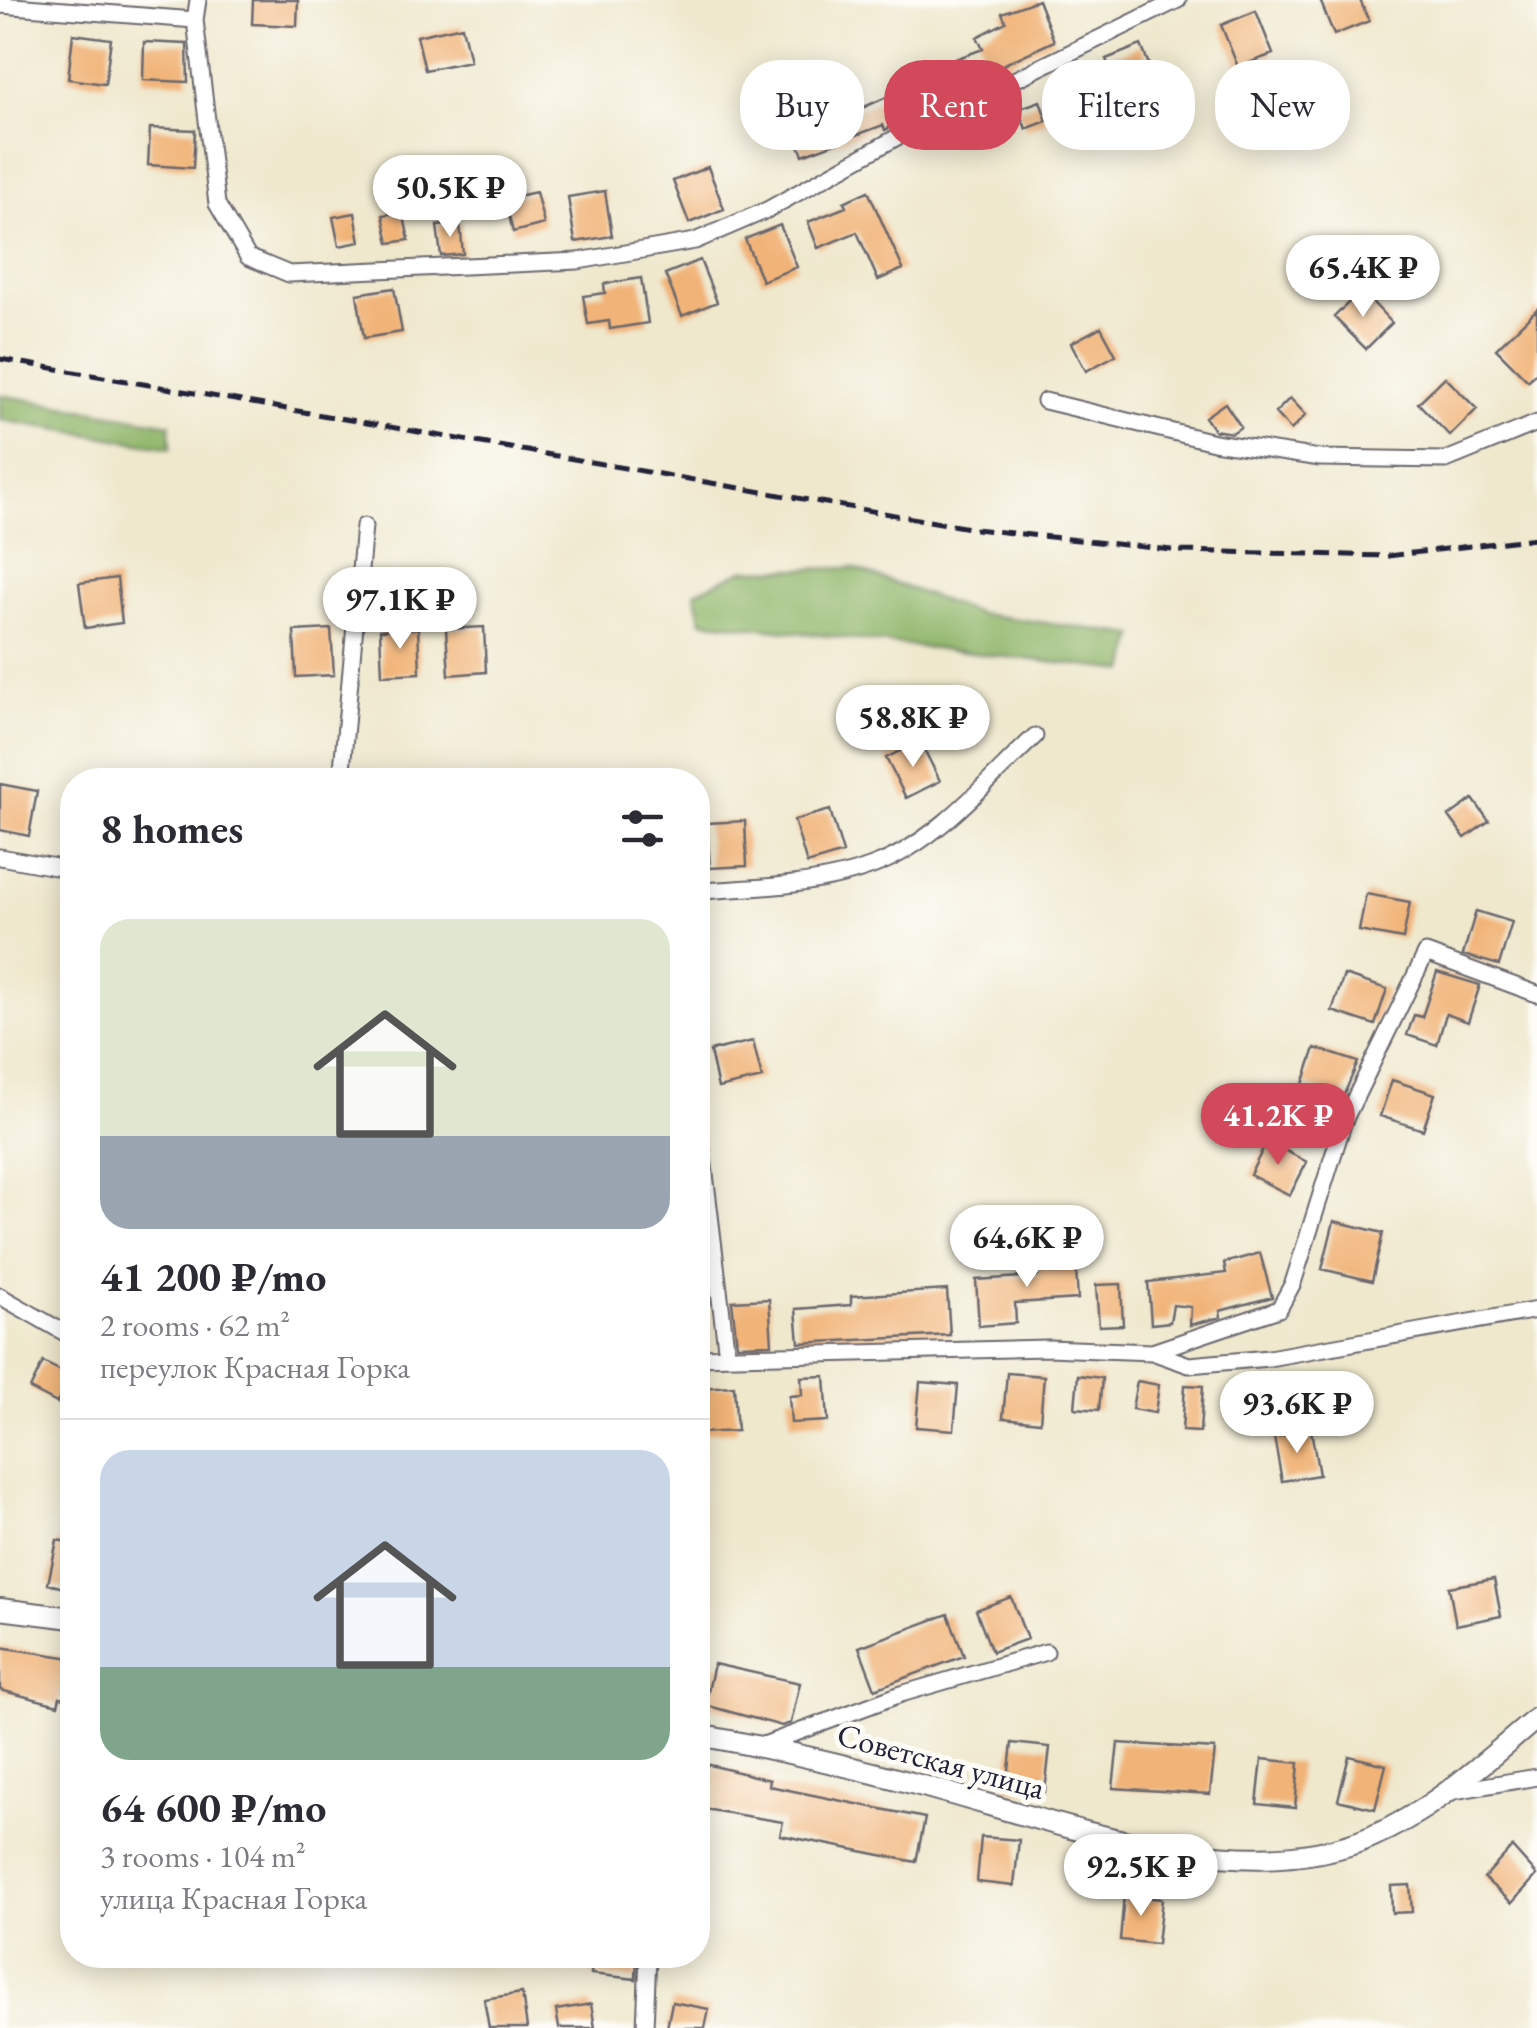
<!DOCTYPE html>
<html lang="en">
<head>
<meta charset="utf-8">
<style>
  body { margin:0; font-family:"EB Garamond",serif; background:#f2f2f3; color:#2b2b33; height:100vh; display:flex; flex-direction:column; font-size:38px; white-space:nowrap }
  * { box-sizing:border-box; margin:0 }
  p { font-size:32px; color:#7c7c81 }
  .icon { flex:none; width:55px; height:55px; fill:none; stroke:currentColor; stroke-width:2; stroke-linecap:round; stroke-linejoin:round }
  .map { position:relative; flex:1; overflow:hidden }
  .sheet { position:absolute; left:60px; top:768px; width:650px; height:1200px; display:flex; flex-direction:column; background:#fff; border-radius:40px; box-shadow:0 5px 25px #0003 }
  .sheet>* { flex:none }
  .hud { position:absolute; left:740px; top:60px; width:645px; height:90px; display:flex; gap:20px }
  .price { position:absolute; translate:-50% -85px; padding:0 22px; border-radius:35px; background:#fff; color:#222; font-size:32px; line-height:65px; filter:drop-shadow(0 2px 5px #0008) }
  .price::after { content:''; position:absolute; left:50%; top:60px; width:30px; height:22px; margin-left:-15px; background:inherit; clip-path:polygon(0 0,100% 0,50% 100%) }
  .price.on { background:#d1495b; color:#fff }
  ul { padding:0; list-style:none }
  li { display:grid; align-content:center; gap:20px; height:530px; padding:0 40px }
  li+li { border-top:2px solid #e1e1e2 }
  li span { display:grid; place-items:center; height:310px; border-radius:30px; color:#555 }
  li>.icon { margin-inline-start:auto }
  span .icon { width:180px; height:180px; fill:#fffc; stroke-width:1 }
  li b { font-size:42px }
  h2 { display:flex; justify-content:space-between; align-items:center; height:120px; padding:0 40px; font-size:42px }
  .pill { padding:0 35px; border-radius:40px; background:#fff; box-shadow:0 5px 25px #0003; font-size:35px; line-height:90px }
  .pill.on { background:#d1495b; color:#fff }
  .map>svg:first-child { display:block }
</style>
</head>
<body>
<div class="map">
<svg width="1537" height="2028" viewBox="0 0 1537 2028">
  <rect width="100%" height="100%" fill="#fdfcf7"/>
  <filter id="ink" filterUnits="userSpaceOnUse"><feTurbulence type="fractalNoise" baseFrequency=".01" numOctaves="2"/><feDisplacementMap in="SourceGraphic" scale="20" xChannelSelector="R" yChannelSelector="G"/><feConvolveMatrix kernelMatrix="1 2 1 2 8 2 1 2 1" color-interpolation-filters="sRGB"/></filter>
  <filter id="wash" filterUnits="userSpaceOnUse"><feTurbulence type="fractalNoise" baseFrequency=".0048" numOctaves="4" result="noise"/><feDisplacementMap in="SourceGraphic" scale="40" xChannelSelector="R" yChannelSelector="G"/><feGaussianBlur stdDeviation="2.25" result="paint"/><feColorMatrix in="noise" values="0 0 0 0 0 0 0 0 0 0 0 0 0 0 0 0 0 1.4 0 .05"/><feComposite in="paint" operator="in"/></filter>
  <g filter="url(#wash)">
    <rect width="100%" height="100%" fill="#efe8cd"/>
    <path fill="#92b76c" stroke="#5a6c54" stroke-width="2.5" d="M 0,395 L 170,424 L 171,448 L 0,420 Z
      M 853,568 L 979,614 L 1135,635 L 1126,671 L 702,621 L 695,592 L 743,570 Z"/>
    <g id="blocks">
      <path fill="#f1b377" d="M 253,0 L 298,0 L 297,26 L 252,24 Z
        M 1038,0 L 1054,41 L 964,83 L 955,59 L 983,49 L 977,37 L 1006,22 L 1002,13 Z
        M 1320,0 L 1360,0 L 1369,21 L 1334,35 Z
        M 1256,11 L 1273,54 L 1238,67 L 1221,25 Z
        M 462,26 L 470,61 L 425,70 L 417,36 Z
        M 73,34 L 111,39 L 105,84 L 68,79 Z
        M 144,42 L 187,44 L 188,82 L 143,80 Z
        M 1141,45 L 1158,87 L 1123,101 L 1106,59 Z
        M 900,91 L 911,118 L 885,130 L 883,125 L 803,155 L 786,113 L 821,99 L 828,117 L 858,103 L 860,109 Z
        M 1040,101 L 1047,121 L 1026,129 L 1018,109 Z
        M 150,128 L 195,130 L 193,168 L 148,165 Z
        M 708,167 L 724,209 L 689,223 L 673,181 Z
        M 605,191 L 612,236 L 575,242 L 568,197 Z
        M 868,191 L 903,269 L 878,280 L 857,232 L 818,248 L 808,222 L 846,207 L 844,202 Z
        M 536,192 L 544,224 L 513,232 L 505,199 Z
        M 403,212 L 409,240 L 389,243 L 383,215 Z
        M 355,213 L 360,242 L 339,246 L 333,217 Z
        M 460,224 L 463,254 L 441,256 L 437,226 Z
        M 780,225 L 797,267 L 762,281 L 745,239 Z
        M 700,260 L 717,302 L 682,316 L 665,274 Z
        M 641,278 L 648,323 L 610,329 L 609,321 L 588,324 L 583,296 L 605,293 L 604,284 Z
        M 394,288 L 402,332 L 364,338 L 357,294 Z
        M 1361,290 L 1392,323 L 1366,349 L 1334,317 Z
        M 1537,309 L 1537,372 L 1528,381 L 1496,349 Z
        M 1101,327 L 1116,355 L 1086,371 L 1071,343 Z
        M 1445,377 L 1477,409 L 1450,436 L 1418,403 Z
        M 1290,398 L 1306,415 L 1291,430 L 1275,413 Z
        M 1225,403 L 1241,427 L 1232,433 L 1214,430 L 1205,417 Z
        M 117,578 L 122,623 L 85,628 L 79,583 Z
        M 484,627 L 486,672 L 449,675 L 446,629 Z
        M 418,628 L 420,673 L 382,675 L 380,630 Z
        M 331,629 L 334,675 L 296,677 L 294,631 Z
        M 920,741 L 940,781 L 906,798 L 886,758 Z
        M 0,784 L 37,791 L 29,836 L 0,830 Z
        M 1473,799 L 1489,821 L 1465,838 L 1449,816 Z
        M 830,810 L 843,853 L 807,864 L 794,820 Z
        M 745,821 L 747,866 L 710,868 L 707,823 Z
        M 1366,894 L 1410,902 L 1403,939 L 1359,931 Z
        M 1476,911 L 1512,922 L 1499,965 L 1463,955 Z
        M 1437,972 L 1480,985 L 1468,1022 L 1446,1014 L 1437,1045 L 1407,1035 L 1414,1015 L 1422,1017 Z
        M 1344,975 L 1387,989 L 1375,1025 L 1332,1011 Z
        M 753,1041 L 762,1078 L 718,1088 L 710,1051 Z
        M 1315,1048 L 1358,1062 L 1343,1097 L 1303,1084 Z
        M 1392,1080 L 1435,1094 L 1423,1130 L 1380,1116 Z
        M 1267,1141 L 1307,1162 L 1290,1195 L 1250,1175 Z
        M 1334,1221 L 1383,1233 L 1372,1281 L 1322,1269 Z
        M 1260,1253 L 1272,1297 L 1220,1311 L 1221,1317 L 1190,1325 L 1191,1307 L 1173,1305 L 1170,1322 L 1151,1324 L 1148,1282 L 1226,1273 L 1224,1263 Z
        M 1075,1254 L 1078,1299 L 1015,1303 L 1016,1323 L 979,1326 L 976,1280 L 1038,1276 L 1037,1256 Z
        M 1121,1284 L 1123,1325 L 1099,1326 L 1096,1285 Z
        M 947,1290 L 950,1335 L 799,1343 L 796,1309 L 851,1305 L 851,1296 Z
        M 769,1299 L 772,1344 L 737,1345 L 732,1301 Z
        M 43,1362 L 71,1376 L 57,1403 L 30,1389 Z
        M 1007,1373 L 1044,1376 L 1040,1422 L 1003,1418 Z
        M 1078,1375 L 1102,1378 L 1099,1410 L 1075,1408 Z
        M 825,1376 L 828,1421 L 791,1423 L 789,1396 L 802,1395 L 801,1377 Z
        M 1137,1381 L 1159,1385 L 1155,1413 L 1132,1409 Z
        M 920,1382 L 958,1385 L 954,1430 L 916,1427 Z
        M 1185,1385 L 1203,1386 L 1200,1432 L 1182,1431 Z
        M 734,1386 L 737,1431 L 700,1433 L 698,1388 Z
        M 1311,1430 L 1319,1475 L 1282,1481 L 1274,1437 Z
        M 57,1540 L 72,1543 L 72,1590 L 48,1584 Z
        M 1494,1579 L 1501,1616 L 1456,1625 L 1449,1587 Z
        M 1011,1597 L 1027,1639 L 992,1652 L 976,1610 Z
        M 948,1614 L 964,1656 L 875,1689 L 859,1647 Z
        M 0,1647 L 72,1658 L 72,1699 L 60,1697 L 58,1705 L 0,1690 Z
        M 714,1664 L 800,1683 L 791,1723 L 782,1726 L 705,1705 Z
        M 1012,1743 L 1050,1747 L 1045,1792 L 1007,1788 Z
        M 1118,1743 L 1215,1749 L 1210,1794 L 1113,1788 Z
        M 1349,1756 L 1386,1765 L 1375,1809 L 1338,1800 Z
        M 1262,1759 L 1299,1763 L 1295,1808 L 1257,1804 Z
        M 698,1762 L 770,1780 L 769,1786 L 925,1818 L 916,1862 L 780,1835 L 783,1822 L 698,1808 Z
        M 981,1837 L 1019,1840 L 1014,1886 L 977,1882 Z
        M 1512,1847 L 1537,1875 L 1512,1903 L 1484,1878 Z
        M 1410,1885 L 1412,1912 L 1392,1913 L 1391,1886 Z
        M 1124,1895 L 1162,1899 L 1157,1944 L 1120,1940 Z
        M 593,1955 L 637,1955 L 636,1979 L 591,1974 Z
        M 522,1993 L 527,2028 L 489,2028 L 484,1999 Z
        M 672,2002 L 709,2009 L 705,2028 L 667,2028 Z
        M 591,2004 L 595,2028 L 559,2028 L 556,2010 Z"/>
    </g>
  </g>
  <g filter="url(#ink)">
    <use href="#blocks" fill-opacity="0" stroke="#6a676e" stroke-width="2.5"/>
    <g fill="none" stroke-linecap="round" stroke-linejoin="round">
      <g stroke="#6a676e" stroke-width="19">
        <path id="minor" d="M 198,0 L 195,20 L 217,204 L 248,257 L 289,274 L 578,261 L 695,241 L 767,210 L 899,136 L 1178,0
          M 0,5 L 195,20
          M 1045,401 L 1214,442 L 1320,458 L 1446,460 L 1537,423
          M 341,780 L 364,526
          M 0,857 L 72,870
          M 698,891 C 757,888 824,886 880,863 C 939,839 989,779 1035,736
          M 698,1116 L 727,1356
          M 0,1296 L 72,1337
          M 1152,1352 L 1279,1309 L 1293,1283 L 1344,1121 L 1426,953 L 1537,994
          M 698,1357 L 1048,1348 L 1152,1352 L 1189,1365 L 1269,1358 L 1537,1310
          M 761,1746 L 901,1694 L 1046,1652
          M 1448,1792 L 1537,1777
          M 645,2028 L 648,1955"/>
      </g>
      <g stroke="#6a676e" stroke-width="24">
        <path id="secondary" d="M 0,1609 L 72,1618
          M 698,1735 C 772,1748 846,1765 919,1785 C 1052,1820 1237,1894 1371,1837 C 1434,1810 1485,1761 1537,1718"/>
      </g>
      <use href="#minor" stroke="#fff" stroke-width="15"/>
      <use href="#secondary" stroke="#fff" stroke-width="20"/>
      <path stroke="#22223b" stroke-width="5" stroke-dasharray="15 8" stroke-linecap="butt" d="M 0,359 L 975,529 L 1181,551 L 1388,556 L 1537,538"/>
    </g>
  </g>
  <g text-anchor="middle" stroke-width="10" stroke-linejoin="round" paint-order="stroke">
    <g font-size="32" fill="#22223b" stroke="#fdfcf7">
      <text transform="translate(941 1761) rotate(15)" y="11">Советская улица</text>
    </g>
  </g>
</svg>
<b class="price" style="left:450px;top:240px">50.5K ₽</b>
<b class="price" style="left:1363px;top:320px">65.4K ₽</b>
<b class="price" style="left:400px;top:652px">97.1K ₽</b>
<b class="price" style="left:913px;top:770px">58.8K ₽</b>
<b class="price on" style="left:1278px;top:1168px">41.2K ₽</b>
<b class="price" style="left:1027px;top:1290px">64.6K ₽</b>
<b class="price" style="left:1297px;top:1456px">93.6K ₽</b>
<b class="price" style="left:1141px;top:1919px">92.5K ₽</b>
<div class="hud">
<a class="pill">Buy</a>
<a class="pill on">Rent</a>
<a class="pill">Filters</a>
<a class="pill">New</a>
</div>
<section class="sheet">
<h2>8 homes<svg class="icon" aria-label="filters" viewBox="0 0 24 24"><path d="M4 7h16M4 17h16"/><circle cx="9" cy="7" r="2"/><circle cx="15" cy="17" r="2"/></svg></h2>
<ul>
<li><span style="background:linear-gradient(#dfe7d0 70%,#9aa5b1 0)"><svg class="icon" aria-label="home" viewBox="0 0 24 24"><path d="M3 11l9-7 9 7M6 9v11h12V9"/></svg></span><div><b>41 200 ₽/mo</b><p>2 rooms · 62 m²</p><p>переулок Красная Горка</p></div></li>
<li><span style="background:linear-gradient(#c9d6e8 70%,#7fa58c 0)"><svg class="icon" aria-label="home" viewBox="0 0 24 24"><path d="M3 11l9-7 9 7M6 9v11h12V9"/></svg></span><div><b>64 600 ₽/mo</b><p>3 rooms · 104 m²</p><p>улица Красная Горка</p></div></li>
</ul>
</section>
</div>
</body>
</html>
